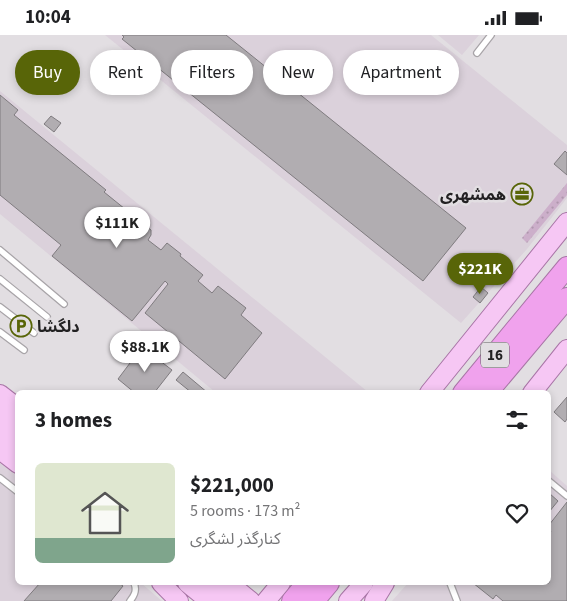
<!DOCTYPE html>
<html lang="en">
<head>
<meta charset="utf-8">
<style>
  body { margin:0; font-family:"Source Sans 3","Noto Sans Arabic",sans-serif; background:#f6f6f6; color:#202124; height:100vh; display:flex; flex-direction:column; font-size:19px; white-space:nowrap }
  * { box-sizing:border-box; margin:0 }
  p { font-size:16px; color:#757577 }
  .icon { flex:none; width:28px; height:28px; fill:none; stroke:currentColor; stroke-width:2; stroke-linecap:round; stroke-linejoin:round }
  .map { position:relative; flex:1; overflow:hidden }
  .sheet { position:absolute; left:15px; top:355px; width:536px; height:195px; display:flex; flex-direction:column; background:#fff; border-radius:8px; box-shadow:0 2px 8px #0003 }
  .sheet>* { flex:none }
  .banner { position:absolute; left:15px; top:15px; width:538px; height:45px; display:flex; gap:10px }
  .price { position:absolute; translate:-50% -42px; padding:0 11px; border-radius:18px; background:#fff; color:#222; font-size:16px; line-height:32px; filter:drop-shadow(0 1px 2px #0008) }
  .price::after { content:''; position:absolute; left:50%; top:30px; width:15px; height:11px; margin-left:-8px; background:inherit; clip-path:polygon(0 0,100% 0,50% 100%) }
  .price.active { background:#586508; color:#fff }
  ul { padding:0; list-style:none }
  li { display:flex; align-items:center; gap:15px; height:125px; padding:0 20px }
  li+li { border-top:1px solid #e0e0e0 }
  li span { display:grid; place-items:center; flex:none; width:140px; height:100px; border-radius:8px; color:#555 }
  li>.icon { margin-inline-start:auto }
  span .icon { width:60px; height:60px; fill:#fffc; stroke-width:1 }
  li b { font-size:21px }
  h2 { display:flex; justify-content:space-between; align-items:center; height:60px; padding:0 20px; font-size:21px }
  .pill { padding:0 18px; border-radius:22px; background:#fff; box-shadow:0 2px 8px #0003; font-size:18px; line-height:45px }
  .pill.active { background:#586508; color:#fff }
  .status { display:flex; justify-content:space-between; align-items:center; height:35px; padding:0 25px; background:#fff; direction:ltr }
  .status svg { height:14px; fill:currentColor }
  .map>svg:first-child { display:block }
</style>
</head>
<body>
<div class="status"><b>10:04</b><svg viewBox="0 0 49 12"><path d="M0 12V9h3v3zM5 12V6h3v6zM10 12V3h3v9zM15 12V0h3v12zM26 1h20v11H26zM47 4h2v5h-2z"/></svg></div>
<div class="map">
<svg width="567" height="566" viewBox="0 0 567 566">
  <defs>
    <pattern id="grass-dots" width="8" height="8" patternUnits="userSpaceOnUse" patternTransform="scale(1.25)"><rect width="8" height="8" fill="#ccafca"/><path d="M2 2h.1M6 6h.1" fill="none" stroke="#af96ad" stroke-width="1.8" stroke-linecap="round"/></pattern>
  </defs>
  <rect width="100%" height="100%" fill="#e2dee2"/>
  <path fill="#dbd1db" d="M 105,0 L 431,0 L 567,110 L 567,163 L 527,214 L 461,288 Z
    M 438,0 L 479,0 L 462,20 Z
    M 0,56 L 368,357 L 215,357 L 0,179 Z
    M 0,425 L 17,440 L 18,548 L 141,548 L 162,566 L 0,566 Z
    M 549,435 L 567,451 L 567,566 L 392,566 L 408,548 L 549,548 Z"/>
  <path fill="url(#grass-dots)" d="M 567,148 L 567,160 L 527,208 L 522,203 Z"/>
  <path fill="#b1adb1" stroke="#7f7b7f" d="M 122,0 L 226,0 L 466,193 L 423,246 L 122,4 L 124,2 Z
    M 0,60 L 18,75 L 14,80 L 106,155 L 104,157 L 151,195 L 151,200 L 148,205 L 161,215 L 167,208 L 181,219 L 180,221 L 203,240 L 198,246 L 212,258 L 218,251 L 246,273 L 241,280 L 262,298 L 225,344 L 145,278 L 168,249 L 165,246 L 132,286 L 52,221 L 61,210 L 0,160 Z
    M 51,81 L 61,88 L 54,97 L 44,89 Z
    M 565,116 L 567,118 L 567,140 L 554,129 Z
    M 499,224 L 508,231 L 500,240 L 491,233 Z
    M 481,252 L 488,258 L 480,268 L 473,262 Z
    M 142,312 L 172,335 L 154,358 L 135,358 L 118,344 Z
    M 183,337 L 208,358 L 192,358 L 176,345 Z
    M 567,362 L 567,384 L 565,387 L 554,377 Z
    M 549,458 L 558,466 L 549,477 Z
    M 567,467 L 567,566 L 503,566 L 496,560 L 493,564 L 473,548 L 549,548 L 549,499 L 551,496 L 549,494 L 549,490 Z
    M 40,548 L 119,548 L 123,551 L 111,566 L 24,566 Z"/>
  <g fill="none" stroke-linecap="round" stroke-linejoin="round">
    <g stroke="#a8a4a8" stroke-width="8">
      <path id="lane" d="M 477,18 L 491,0
        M 0,215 L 64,269
        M 0,244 L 47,282
        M 0,272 L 34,298
        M 0,297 L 24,315
        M 0,443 L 18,457
        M 549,446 L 567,461
        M 450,548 L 457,566
        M 130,566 C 135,560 137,555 134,548"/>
    </g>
    <g stroke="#a875a6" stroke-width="20">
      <path id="primary" d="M 429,358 L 567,187
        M 532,358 L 567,314
        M 0,359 L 18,373
        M 0,377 L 18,391
        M 0,396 L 18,410
        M 0,415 L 18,429
        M 161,548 L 179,566
        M 187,548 L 209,566
        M 208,548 L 231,566
        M 229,548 L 251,566
        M 266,566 L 281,548
        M 348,566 L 364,548
        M 374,566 L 385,548"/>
    </g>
    <g stroke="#a875a6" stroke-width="22">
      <path id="highway" d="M 463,358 L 567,232
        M 487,358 L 567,263
        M 292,566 L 307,548
        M 314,566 L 329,548"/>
    </g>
    <use href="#lane" stroke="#fff" stroke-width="5.5"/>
    <use href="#primary" stroke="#f6c7f4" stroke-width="18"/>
    <use href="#highway" stroke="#f0a2ed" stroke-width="20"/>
  </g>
  <defs>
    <g id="office-ring" transform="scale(1.125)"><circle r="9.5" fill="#e2dee2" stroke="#586508" stroke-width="1.5"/><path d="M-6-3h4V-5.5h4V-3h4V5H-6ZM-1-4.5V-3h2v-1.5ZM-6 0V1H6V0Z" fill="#586508"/></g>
    <g id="parking-ring" transform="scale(1.125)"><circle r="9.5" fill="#e2dee2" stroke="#586508" stroke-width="1.5"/><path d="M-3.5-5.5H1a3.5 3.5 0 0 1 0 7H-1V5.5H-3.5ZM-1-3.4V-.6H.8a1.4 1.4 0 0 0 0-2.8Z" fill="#586508"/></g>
  </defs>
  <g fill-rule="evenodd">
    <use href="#office-ring" x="522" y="159"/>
    <use href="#parking-ring" x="21" y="291"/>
  </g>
  <g text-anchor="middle" stroke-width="5" stroke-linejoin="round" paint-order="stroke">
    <rect fill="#e2dee2" stroke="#5c5a5c" stroke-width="1" x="481" y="307.5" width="28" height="25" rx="4"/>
    <g font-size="15" font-weight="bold" fill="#222122">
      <text x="495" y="325">16</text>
    </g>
    <g font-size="16" font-weight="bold" fill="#222122" stroke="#e2dee2" text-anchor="end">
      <text x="506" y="165">همشهری</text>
      <text x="37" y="297" text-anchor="start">دلگشا</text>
    </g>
  </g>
</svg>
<b class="price" style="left:117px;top:214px">$111K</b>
<b class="price active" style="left:480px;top:260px">$221K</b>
<b class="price" style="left:145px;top:338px">$88.1K</b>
<div class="banner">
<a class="pill active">Buy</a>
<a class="pill">Rent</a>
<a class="pill">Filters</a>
<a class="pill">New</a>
<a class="pill">Apartment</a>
</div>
<section class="sheet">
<h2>3 homes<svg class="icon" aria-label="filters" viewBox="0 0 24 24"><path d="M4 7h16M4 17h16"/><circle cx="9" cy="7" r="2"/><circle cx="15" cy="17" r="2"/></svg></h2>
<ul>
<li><span style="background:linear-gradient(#dfe7d0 75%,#7fa58c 0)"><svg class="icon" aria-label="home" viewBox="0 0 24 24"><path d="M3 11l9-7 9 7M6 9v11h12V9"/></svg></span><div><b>$221,000</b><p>5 rooms · 173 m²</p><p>کنارگذر لشگری</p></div><svg class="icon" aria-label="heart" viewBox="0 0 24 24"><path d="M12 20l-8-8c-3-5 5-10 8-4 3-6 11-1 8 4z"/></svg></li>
</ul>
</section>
</div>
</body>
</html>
